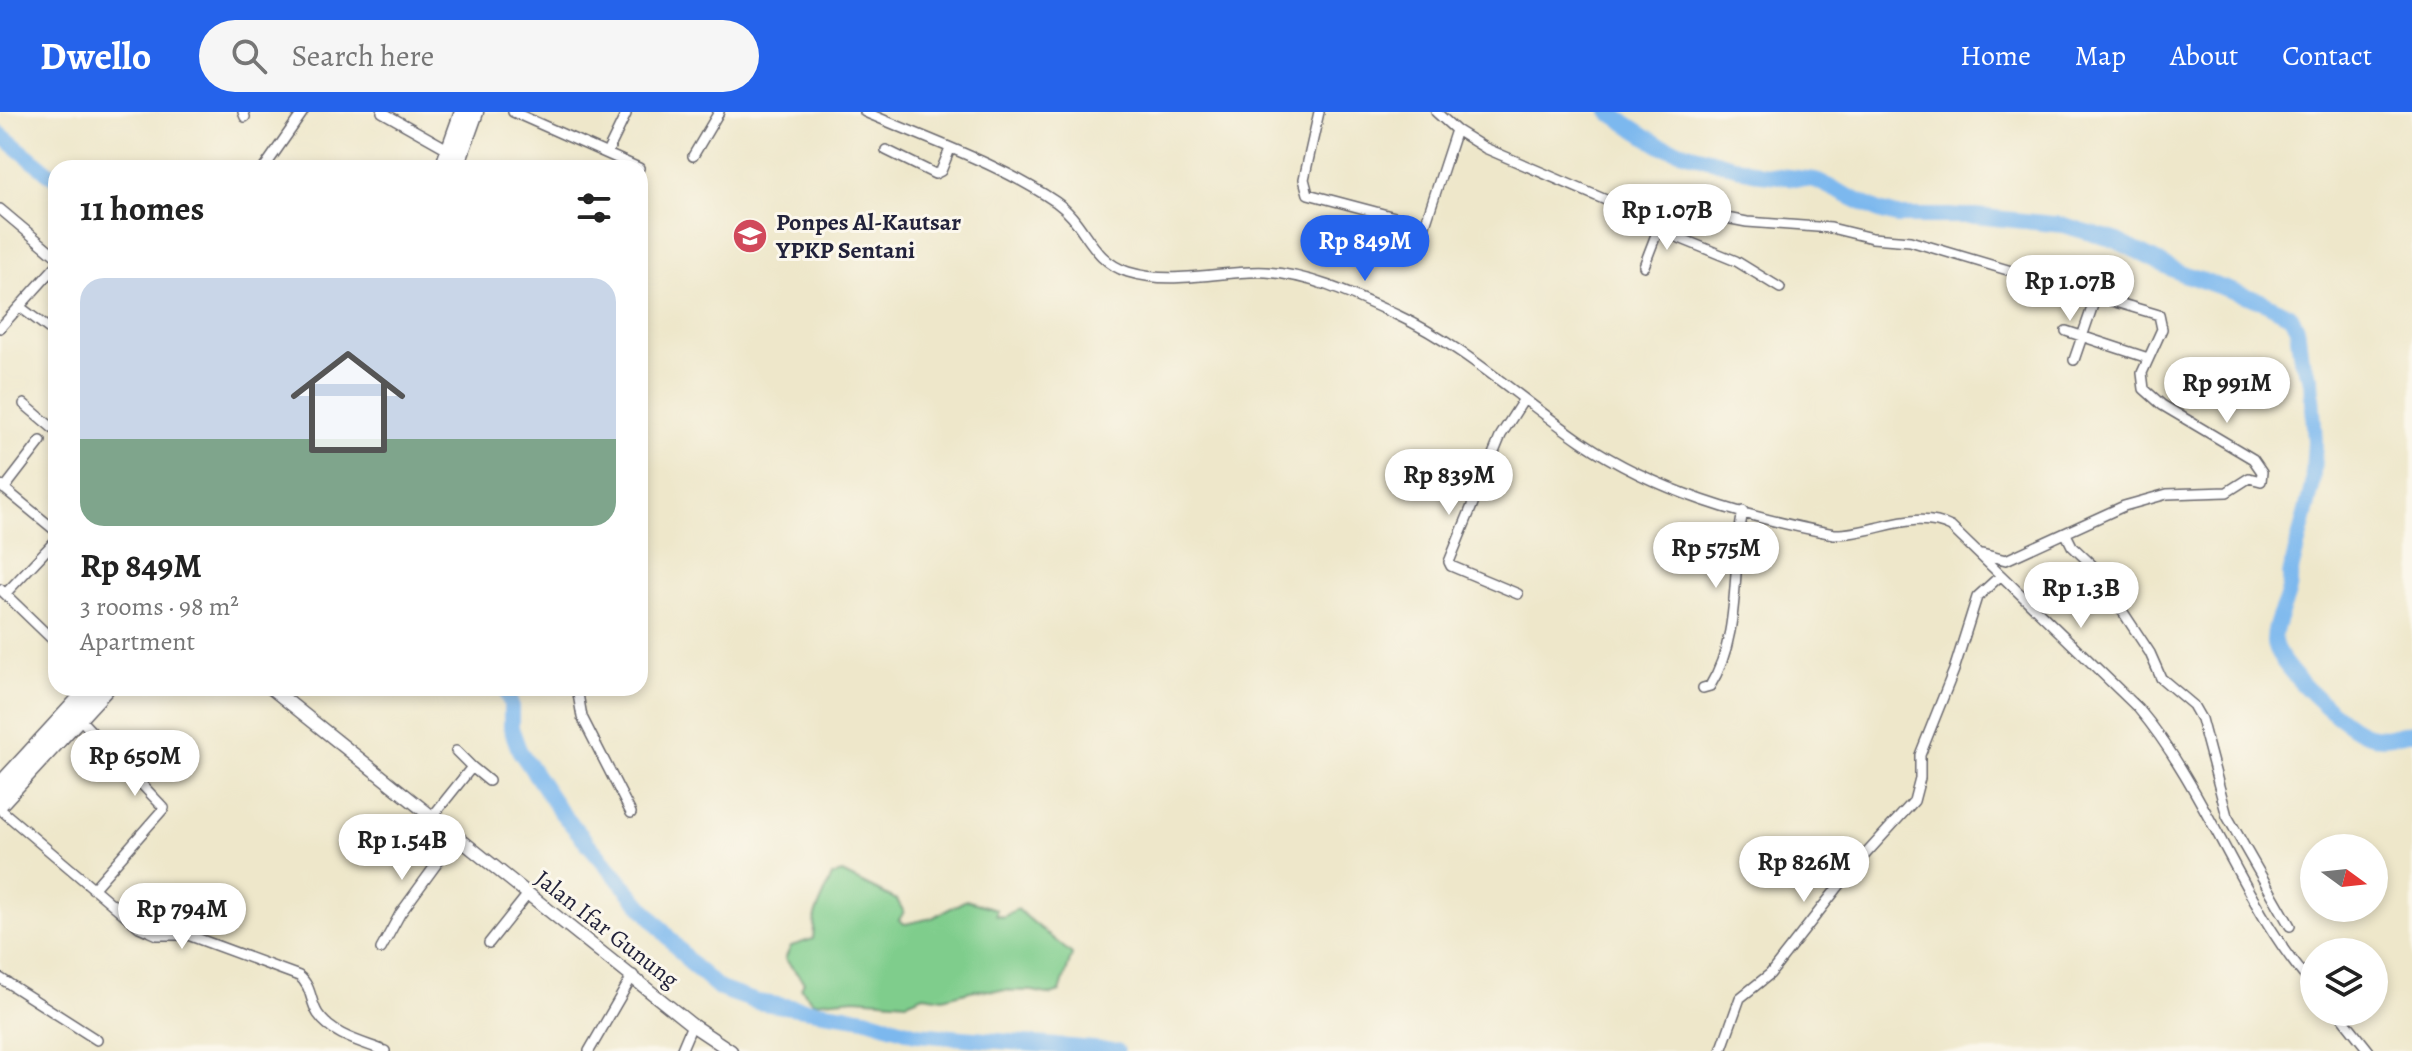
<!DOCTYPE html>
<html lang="en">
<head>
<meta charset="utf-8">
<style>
  body { margin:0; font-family:Alegreya,serif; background:#f6f6f6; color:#222; height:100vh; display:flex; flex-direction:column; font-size:30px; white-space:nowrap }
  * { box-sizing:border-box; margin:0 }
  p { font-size:26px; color:#767676 }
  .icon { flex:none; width:44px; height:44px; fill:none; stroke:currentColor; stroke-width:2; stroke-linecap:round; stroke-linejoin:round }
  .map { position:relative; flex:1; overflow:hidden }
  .sheet { position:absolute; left:48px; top:48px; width:600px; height:536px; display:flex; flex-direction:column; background:#fff; border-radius:24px; box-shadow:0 4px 12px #0003 }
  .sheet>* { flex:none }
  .needle { width:52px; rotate:105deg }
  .tools { position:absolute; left:2300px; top:722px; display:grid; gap:16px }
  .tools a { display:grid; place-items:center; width:88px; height:88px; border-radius:50%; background:#fff; box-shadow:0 4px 12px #0003; font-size:40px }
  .price { position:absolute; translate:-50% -68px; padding:0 18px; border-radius:28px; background:#fff; color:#222; font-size:26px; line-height:52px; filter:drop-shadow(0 2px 4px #0008) }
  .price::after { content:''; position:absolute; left:50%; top:48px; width:24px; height:18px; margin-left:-12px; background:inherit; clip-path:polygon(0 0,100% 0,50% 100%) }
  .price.selected { background:#2563eb; color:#fff }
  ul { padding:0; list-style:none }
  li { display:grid; align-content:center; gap:16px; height:424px; padding:0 32px }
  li+li { border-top:2px solid #e0e0e0 }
  li span { display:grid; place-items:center; height:248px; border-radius:24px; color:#555 }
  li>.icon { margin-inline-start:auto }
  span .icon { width:144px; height:144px; fill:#fffc; stroke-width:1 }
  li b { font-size:34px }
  h2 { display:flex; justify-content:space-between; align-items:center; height:96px; padding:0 32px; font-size:34px }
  header { display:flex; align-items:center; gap:48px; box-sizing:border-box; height:112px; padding:0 40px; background:#2563eb; color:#fff }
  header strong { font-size:38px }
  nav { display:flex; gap:44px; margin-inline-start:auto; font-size:28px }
  .search { width:560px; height:72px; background:#f6f6f6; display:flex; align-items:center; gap:20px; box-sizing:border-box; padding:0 28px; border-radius:44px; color:#767676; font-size:30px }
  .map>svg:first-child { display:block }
</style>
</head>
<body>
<header>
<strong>Dwello</strong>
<div class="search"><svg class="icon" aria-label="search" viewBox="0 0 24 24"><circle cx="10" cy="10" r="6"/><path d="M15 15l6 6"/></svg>Search here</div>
<nav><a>Home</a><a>Map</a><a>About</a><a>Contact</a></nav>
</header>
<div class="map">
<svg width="2412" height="939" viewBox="0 0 2412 939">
  <rect width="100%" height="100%" fill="#fbf7ec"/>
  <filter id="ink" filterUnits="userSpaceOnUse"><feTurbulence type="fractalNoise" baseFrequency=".0125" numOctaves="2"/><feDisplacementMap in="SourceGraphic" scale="16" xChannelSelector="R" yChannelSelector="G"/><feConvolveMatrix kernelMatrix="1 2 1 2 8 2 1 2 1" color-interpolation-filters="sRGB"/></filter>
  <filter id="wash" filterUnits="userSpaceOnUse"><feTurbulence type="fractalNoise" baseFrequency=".006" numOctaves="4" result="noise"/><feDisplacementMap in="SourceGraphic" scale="32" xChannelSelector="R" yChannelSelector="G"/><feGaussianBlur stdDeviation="1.8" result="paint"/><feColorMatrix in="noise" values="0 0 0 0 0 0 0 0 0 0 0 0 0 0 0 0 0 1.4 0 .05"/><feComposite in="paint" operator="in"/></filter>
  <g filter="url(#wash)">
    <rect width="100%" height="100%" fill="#eee7ca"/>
    <path fill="#7fcd8c" stroke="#507864" stroke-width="2" d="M 842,761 L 897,788 L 904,800 L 899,808 L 905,812 L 932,806 L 966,788 L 996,797 L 996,803 L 1003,805 L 1017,797 L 1072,842 L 1060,880 L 1051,883 L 1033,879 L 974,878 L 943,886 L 924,883 L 907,890 L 855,886 L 813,890 L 801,876 L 804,870 L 785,847 L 791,834 L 813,827 L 815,803 L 832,764 Z"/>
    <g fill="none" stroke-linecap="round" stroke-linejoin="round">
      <path stroke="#7cb8ee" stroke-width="16" d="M 1609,0 L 1659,33 L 1761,62 L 1815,68 L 1879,99 L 1897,104 L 1975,104 L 2063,113 L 2115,128 L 2180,161 L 2264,190 L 2291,204 L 2297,216 L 2301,247 L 2311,268 L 2315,330 L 2312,375 L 2290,463 C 2292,487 2274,505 2274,529 C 2274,552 2348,619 2369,623 C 2384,627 2397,623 2412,620
        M 0,22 L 56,67
        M 505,576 L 511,592 L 511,616 L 519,638 L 560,699 L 693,854 L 720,877 L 757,890 L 865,906 L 916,922 L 1117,939"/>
    </g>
  </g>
  <g filter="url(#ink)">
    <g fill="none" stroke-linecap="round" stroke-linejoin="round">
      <g stroke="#69676d" stroke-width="12">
        <path id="minor" d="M 243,0 L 245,5
          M 382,0 L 453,40
          M 513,0 L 639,56
          M 865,0 C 929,28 998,51 1056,90 C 1086,111 1090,148 1128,160 C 1174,174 1220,158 1266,160 C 1313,163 1355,184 1397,203 C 1464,234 1520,287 1581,329 C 1657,380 1745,405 1834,422 C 1874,423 1913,396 1951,415 L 2138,596 C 2209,680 2242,794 2314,875
          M 1319,0 L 1304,67 L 1308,82 L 1425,113 L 1456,18
          M 1436,0 L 1456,18 L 1485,36 L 1643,104 L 1695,100 L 1747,110 L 1831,116 L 1872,126 L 1910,129 L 2159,203 L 2162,217 L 2142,261 L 2144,277 L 2162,293 L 2253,347 L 2262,360 L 2261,369 L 2249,366 L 2227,380 L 2167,382 L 2124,394 L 2006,448 L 1982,442
          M 886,38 L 935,62 L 941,59 L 950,37
          M 607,41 L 626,2
          M 693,44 L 719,0
          M 264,56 L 303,0
          M 0,97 L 56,144
          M 1643,104 L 1677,125 L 1736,149 L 1780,176
          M 1420,128 L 1425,113
          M 1644,154 L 1659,115
          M 20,195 L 56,222
          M 0,216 L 56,154
          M 2066,219 L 2148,246
          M 2074,248 L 2096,184
          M 24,292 L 56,319
          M 0,373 L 56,419
          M 4,377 L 41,329
          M 2066,422 L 2072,434 L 2092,453 L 2150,541 L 2161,566 L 2193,593 L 2201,607 L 2227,704 L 2290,814
          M 0,477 L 56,531
          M 5,482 L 56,428
          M 1518,482 L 1451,454 L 1449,450 L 1501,323 L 1524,287
          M 577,576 L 582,605 L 631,701
          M 1703,576 L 1710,574 C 1742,522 1731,456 1743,399
          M 76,603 L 164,696 L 93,777
          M 472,655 L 489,669
          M 0,697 L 139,815 L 157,823 L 188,823 L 299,864 C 312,874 310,890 318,902 C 333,924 362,930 385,939
          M 432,705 L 472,655 L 456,639
          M 489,831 L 528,782
          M 381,837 L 400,802 L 457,724
          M 0,866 L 97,928
          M 2338,900 L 2369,939
          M 589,939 L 633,863
          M 681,939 L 692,913
          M 1721,939 L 1740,886 L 1770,862 L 1853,756 L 1914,689 L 1920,666 L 1920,643 L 1954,558 L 1977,485 L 2000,464"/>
      </g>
      <g stroke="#69676d" stroke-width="15">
        <path id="tertiary" d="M 271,576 L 692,913 L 731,939"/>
      </g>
      <g stroke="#69676d" stroke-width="19">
        <path id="trunk" d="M 443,56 L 463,0
          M 455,56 L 475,0
          M 0,674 L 90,576
          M 0,691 L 106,576"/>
      </g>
      <use href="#minor" stroke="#fff" stroke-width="9"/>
      <use href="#tertiary" stroke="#fff" stroke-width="12"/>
      <use href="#trunk" stroke="#fff" stroke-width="16"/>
    </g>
  </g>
  <defs>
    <g id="school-disc" transform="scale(1.8)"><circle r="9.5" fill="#d1495b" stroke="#fbf7ec"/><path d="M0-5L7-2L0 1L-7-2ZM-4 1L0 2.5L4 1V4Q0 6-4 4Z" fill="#fff"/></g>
  </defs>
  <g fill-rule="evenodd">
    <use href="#school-disc" x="750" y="124"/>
  </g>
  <g text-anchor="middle" stroke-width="6" stroke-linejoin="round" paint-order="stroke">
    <g font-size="24" font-weight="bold" fill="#22223b" stroke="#fbf7ec" text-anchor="start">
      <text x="776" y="118">Ponpes Al-Kautsar<tspan x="776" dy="28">YPKP Sentani</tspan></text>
    </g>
    <g font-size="24" fill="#22223b" stroke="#fbf7ec">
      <text transform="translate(607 817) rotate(38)" y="8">Jalan Ifar Gunung</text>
    </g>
  </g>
</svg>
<div class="tools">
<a><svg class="needle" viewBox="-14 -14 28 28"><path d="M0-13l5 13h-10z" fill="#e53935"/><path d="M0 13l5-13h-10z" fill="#767676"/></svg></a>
<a><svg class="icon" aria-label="layers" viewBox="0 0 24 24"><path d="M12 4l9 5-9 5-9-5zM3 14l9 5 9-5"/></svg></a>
</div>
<b class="price" style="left:1667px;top:140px">Rp 1.07B</b>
<b class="price selected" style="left:1365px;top:171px">Rp 849M</b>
<b class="price" style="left:2070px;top:211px">Rp 1.07B</b>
<b class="price" style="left:2227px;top:313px">Rp 991M</b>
<b class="price" style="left:1449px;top:405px">Rp 839M</b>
<b class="price" style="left:1716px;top:478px">Rp 575M</b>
<b class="price" style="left:2081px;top:518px">Rp 1.3B</b>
<b class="price" style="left:135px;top:686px">Rp 650M</b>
<b class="price" style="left:402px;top:770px">Rp 1.54B</b>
<b class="price" style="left:1804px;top:792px">Rp 826M</b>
<b class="price" style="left:182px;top:839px">Rp 794M</b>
<section class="sheet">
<h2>11 homes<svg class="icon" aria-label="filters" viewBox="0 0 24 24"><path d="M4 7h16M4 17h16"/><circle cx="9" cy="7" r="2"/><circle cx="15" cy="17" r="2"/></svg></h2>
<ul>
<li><span style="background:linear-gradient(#c9d6e8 65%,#7fa58c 0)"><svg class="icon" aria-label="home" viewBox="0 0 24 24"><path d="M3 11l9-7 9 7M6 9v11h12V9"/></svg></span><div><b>Rp 849M</b><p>3 rooms · 98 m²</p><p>Apartment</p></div></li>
</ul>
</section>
</div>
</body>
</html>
